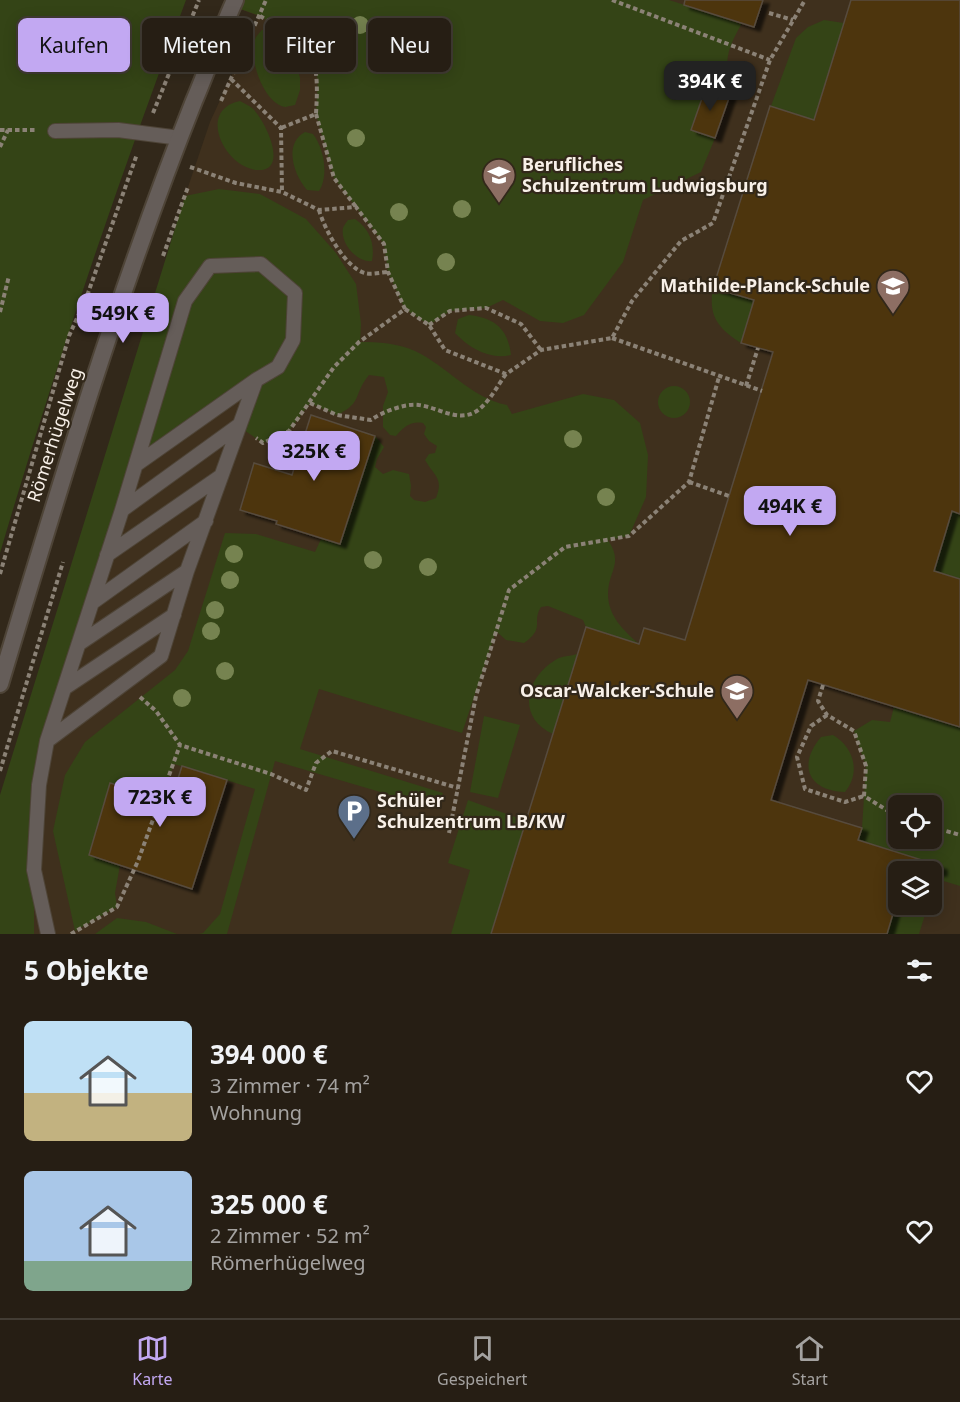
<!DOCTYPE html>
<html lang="de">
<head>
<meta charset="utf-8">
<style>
  body { margin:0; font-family:"Noto Sans",sans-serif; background:#322b22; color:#f1f3f6; height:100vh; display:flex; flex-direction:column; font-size:22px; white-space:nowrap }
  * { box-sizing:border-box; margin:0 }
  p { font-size:20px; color:#a4a2a0 }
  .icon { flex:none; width:33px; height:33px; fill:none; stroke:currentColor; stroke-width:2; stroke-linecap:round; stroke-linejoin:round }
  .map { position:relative; height:934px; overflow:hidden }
  .drawer { display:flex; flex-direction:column; background:#261e14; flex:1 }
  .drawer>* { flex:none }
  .banner { position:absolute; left:18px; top:18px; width:600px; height:54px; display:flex; gap:12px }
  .tools { position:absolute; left:888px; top:795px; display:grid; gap:12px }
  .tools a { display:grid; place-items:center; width:54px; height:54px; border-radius:9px; background:#261e14; box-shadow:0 3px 15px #0003,0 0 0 2px #423c34; font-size:30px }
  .price { position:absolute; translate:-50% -51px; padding:0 14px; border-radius:12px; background:#c2a8f2; color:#111; font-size:20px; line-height:39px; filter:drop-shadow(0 2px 3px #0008) }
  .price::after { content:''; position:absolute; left:50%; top:36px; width:18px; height:14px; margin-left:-9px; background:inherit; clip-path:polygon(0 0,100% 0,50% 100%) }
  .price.current { background:#222; color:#fff }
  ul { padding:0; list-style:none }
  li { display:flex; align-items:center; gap:18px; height:150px; padding:0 24px }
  li span { display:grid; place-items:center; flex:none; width:168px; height:120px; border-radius:9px; color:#555 }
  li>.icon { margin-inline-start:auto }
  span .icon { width:72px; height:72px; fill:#fffc; stroke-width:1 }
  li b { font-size:26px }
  h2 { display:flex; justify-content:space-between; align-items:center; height:72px; padding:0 24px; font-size:26px }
  .chip { padding:0 21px; border-radius:9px; background:#261e14; box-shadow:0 3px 15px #0003,0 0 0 2px #423c34; font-size:21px; line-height:54px }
  .chip.current { background:#c2a8f2; color:#111 }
  .menu { display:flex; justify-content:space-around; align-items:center; height:84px; border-top:2px solid #423c34; background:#261e14; font-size:16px; color:#a4a2a0 }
  .menu a { display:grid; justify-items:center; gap:3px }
  .menu .current { color:#c2a8f2 }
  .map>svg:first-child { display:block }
</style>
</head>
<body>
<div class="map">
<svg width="960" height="934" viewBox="0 0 960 934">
  <defs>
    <filter id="shadow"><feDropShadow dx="6" dy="4" stdDeviation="1.5" flood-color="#0009"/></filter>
  </defs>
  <rect width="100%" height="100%" fill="#32281a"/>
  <path fill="#3f301d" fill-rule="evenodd" d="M 235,0 L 960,0 L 960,934 L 0,934 L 0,819 L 185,196 L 210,122 L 259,16 L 232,6 ZM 898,806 L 932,806 L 932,838 L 898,838 ZM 898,872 L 932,872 L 932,904 L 898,904 Z"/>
  <path fill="#344416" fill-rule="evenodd" d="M 0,0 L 186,0 C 118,182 55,366 0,553 Z
    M 235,0 L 669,0 L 742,23 C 724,55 726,60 730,95 L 706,87 L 691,130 L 715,138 L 701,172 L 643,200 L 623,262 L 584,315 L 563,323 L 540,321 L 503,300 L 486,308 L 450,311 L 429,325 L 405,309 L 388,272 L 384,244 L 334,178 L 316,114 L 318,80 L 310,53 L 304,44 L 260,16 L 232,6 Z
    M 824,20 L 844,23 L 814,120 L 771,106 L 796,38 L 808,27 Z
    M 274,29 L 286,36 L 292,48 L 300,78 L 300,90 L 295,105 C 294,105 286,107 285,107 C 263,103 247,56 256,37 C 258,34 260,32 262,30 Z
    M 240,101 C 243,103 249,105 252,108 C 264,118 291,172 257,170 C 225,168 196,110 240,101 Z
    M 305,132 L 313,134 C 324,148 329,176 319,191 L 307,190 C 294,175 283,144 305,132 Z
    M 219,189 L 260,194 L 306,219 L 336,253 L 356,284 L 361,324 L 360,342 C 379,342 397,343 415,351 C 447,366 471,398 507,405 L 512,414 L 583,394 L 614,400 L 640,423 L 648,455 L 646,497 L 629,536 L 608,540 C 624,564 608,571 608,594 C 608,616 624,631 639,644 L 586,627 L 583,620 L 548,606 L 541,607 C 531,623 546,627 524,643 L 506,640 L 496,631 L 462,733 L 319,689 L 300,749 L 443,793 L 438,809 L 275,761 L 227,934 L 199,934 L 203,933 L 220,914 L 255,789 L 174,764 L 167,782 L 141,792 L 110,783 L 89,855 L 120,865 L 115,893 L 117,907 L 75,931 L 53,831 L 65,775 L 85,742 L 175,670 L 188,651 L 225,533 L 256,534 L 315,552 L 321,539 L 340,544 L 375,436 L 384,447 L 377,459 L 375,467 L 383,474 L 393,470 L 409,474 L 411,486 L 410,496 L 414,500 L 425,502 L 436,498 C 444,478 434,476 425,460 L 429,454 L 435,453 L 437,446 L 429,441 L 424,434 L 426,427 L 423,423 C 410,421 404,427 396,436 L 390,435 L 383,427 L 383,406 L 388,392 L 384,377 L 369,375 C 353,394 363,403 337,415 L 310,403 L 288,432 L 263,443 L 238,426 L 256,381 L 137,464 L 47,741 L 34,870 L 34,934 L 0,934 L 0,795 L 185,196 Z
    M 355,219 C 370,229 375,244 372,261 C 358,263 340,244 343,228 C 344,225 346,223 348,220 Z
    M 713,288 L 754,300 L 741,343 C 718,328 708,316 713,288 Z
    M 469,315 C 494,318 508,328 511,355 C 490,360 469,348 455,333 L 458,319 Z
    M658 402a16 16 0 1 1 32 0a16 16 0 1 1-32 0Z
    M 952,511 L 960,514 L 960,579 L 934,571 Z
    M 577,654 L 553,734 C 515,717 526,675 559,658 C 564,656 571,656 577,654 Z
    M 894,707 L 960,727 L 960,886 L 937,879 L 932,894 L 932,872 L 858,840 L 862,828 L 866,766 L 854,731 L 872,720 L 890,722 ZM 898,806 L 932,806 L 932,838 L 898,838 Z
    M 484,716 L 520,725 L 498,798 L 470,792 Z
    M 833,735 C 854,747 861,773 845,792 C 807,791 798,764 821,737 Z
    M 468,800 L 526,821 L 491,934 L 451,934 L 470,870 L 448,863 Z
    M 898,897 L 898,904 L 928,905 L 919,934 L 887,934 Z
    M 117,918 L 146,922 L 177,934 L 95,934 Z"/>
  <path fill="#4e340e" stroke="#574b3d" stroke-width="1.5" filter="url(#shadow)" d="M 685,0 L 763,0 L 754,27 L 684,5 Z
    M 851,0 L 960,0 L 960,514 L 952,511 L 934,571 L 960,579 L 960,727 L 808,680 L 771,800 L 862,828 L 858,840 L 941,866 L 941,872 L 898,872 L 898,897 L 887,934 L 491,934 L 586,627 L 639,644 L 644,628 L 685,640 L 773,352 L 741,343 L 754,300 L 713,288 L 770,106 L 814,120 Z
    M 706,87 L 730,95 L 715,138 L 691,130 Z
    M 311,415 L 375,436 L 340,544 L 276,524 L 277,521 L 240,510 L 254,463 L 292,475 Z
    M 182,766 L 227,780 L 192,889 L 89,855 L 110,783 L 171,801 Z"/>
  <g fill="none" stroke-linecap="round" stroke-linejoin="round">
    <g stroke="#4e4437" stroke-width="16">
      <path id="service" d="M 55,131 L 118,130 L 180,138
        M 122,510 L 238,426
        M 107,555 L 221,476
        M 93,602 L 206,521
        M 80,643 L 187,571
        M 66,687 L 174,615
        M 47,741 L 161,656 L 187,571 L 256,380
        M 48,934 L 34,870 L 39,785 L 47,741 L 122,510 L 185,301 L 210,266 L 261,264 L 295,293 L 293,340 L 278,367 L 256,380 L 137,464"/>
    </g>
    <g stroke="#4e4437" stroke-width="20">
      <path id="minor" d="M 0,684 C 59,488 118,292 194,101 C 208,68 220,33 235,0"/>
    </g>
    <path stroke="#8b8276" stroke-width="4" stroke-dasharray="4.5 3" stroke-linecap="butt" d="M 612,0 L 770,60
      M 769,13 L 793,20
      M 260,16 C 271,23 296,35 304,44 C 320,61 317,93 316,114 L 281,128
      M 231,79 L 281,128 L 282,192
      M 221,101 L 266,0
      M 153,113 L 199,0
      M 316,114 L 334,178 L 356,207
      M 0,130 L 36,130
      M 0,147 L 8,130
      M 190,167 L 236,183 L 282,192 L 319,210 L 356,207 L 384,244 L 388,272 L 405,309 L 359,342 L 334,367 L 289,431 L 263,443 L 256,438
      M 319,210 C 324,228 345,268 365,273 C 371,275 382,272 388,272
      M 163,256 L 188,187
      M 405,309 L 429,325 L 445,350 L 506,374 L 541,350 L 612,338 L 632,301 L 681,241 L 713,223 L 770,60 L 805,0
      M 0,312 L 9,276
      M 429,325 L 450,311 L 486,308 L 521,324 L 541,350
      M 612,338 L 762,391
      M 746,386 L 758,348
      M 310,403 L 337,415 L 371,420 C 382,412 405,403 419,405 C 436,407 456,421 473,413 C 487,407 497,386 506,374
      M 689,482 L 729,496
      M 0,574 L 69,336 L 87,296 L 137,154
      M 823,685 L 818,701 L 827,715 L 854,731 L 866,766 L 864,796 L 898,817
      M 140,697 L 156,711 L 180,745 L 271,774 L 306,790 L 316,763 L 332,751 L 458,788
      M 827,715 L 811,726 L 797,757 L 805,789 L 845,802 L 864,796
      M 0,771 L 63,562
      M 932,827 L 960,835
      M 449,833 L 476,696 L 509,590 L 565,547 L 629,536 L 689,482 L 719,377
      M 71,934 L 117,907 L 138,861 L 180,745"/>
    <use href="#service" stroke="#655d59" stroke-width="14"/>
    <use href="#minor" stroke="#655d59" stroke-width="16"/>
  </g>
  <g fill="#768350">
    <circle cx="360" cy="25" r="9"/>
    <circle cx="356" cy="138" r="9"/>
    <circle cx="462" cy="209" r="9"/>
    <circle cx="399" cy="212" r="9"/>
    <circle cx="446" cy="262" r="9"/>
    <circle cx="573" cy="439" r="9"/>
    <circle cx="606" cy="497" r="9"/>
    <circle cx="234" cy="554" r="9"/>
    <circle cx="373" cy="560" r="9"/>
    <circle cx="428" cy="567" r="9"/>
    <circle cx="230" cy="580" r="9"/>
    <circle cx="215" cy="610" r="9"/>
    <circle cx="211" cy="631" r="9"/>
    <circle cx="225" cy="671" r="9"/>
    <circle cx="182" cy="698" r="9"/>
  </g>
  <defs>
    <g id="school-pin" transform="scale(1.725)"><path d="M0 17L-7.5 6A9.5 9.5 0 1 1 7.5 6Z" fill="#8d6e63" stroke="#32281a"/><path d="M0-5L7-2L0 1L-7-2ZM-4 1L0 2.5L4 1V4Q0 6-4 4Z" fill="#fff"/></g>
    <g id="parking-pin" transform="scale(1.725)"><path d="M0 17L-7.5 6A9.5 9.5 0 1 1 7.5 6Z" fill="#5c6f8a" stroke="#32281a"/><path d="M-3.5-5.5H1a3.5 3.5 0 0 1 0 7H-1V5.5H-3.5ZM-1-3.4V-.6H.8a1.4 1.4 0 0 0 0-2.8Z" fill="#fff"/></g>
  </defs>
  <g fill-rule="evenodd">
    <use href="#school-pin" x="499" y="175"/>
    <use href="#school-pin" x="893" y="286"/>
    <use href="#school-pin" x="737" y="691"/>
    <use href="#parking-pin" x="354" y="811"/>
  </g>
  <g text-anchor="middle" stroke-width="4.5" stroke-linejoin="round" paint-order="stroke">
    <g font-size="18" font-weight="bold" fill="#f8f0e8" stroke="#32281a" text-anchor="start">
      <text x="522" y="171">Berufliches<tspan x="522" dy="21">Schulzentrum Ludwigsburg</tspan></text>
      <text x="870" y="292" text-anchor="end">Mathilde-Planck-Schule</text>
      <text x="714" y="697" text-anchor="end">Oscar-Walcker-Schule</text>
      <text x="377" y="807">Schüler<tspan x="377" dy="21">Schulzentrum LB/KW</tspan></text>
    </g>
    <g font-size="18" fill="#f8f0e8" stroke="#32281a">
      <text transform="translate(55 435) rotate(-72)" y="6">Römerhügelweg</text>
    </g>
  </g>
</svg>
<div class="tools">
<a><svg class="icon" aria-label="locate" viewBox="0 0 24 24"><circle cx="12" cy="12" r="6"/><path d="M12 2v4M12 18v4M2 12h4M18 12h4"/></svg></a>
<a><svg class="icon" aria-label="layers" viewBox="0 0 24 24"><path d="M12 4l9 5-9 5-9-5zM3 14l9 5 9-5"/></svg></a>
</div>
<b class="price current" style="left:710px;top:112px">394K €</b>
<b class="price" style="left:123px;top:344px">549K €</b>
<b class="price" style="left:314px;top:482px">325K €</b>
<b class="price" style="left:790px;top:537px">494K €</b>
<b class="price" style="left:160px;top:828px">723K €</b>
<div class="banner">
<a class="chip current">Kaufen</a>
<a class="chip">Mieten</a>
<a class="chip">Filter</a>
<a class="chip">Neu</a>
</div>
</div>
<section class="drawer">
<h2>5 Objekte<svg class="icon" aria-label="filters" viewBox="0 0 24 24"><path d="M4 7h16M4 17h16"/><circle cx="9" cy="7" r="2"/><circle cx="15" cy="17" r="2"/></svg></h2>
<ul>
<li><span style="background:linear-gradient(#bfe0f5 60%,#c2b280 0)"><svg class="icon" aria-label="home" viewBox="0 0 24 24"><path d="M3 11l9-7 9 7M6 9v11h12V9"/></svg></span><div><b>394 000 €</b><p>3 Zimmer · 74 m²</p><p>Wohnung</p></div><svg class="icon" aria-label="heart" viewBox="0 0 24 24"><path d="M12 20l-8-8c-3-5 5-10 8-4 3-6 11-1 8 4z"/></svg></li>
<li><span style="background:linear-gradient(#a9c7e8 75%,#7fa58c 0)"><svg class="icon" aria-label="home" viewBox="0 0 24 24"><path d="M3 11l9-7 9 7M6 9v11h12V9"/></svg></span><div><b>325 000 €</b><p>2 Zimmer · 52 m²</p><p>Römerhügelweg</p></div><svg class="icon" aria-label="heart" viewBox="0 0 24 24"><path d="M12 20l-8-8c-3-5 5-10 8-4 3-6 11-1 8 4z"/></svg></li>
</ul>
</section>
<nav class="menu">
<a class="current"><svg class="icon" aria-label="map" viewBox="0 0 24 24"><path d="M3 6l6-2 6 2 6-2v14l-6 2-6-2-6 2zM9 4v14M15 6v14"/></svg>Karte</a>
<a><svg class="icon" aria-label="saved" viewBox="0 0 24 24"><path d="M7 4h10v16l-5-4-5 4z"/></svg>Gespeichert</a>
<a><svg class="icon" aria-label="home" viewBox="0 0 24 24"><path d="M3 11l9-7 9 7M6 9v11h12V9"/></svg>Start</a>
</nav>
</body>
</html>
